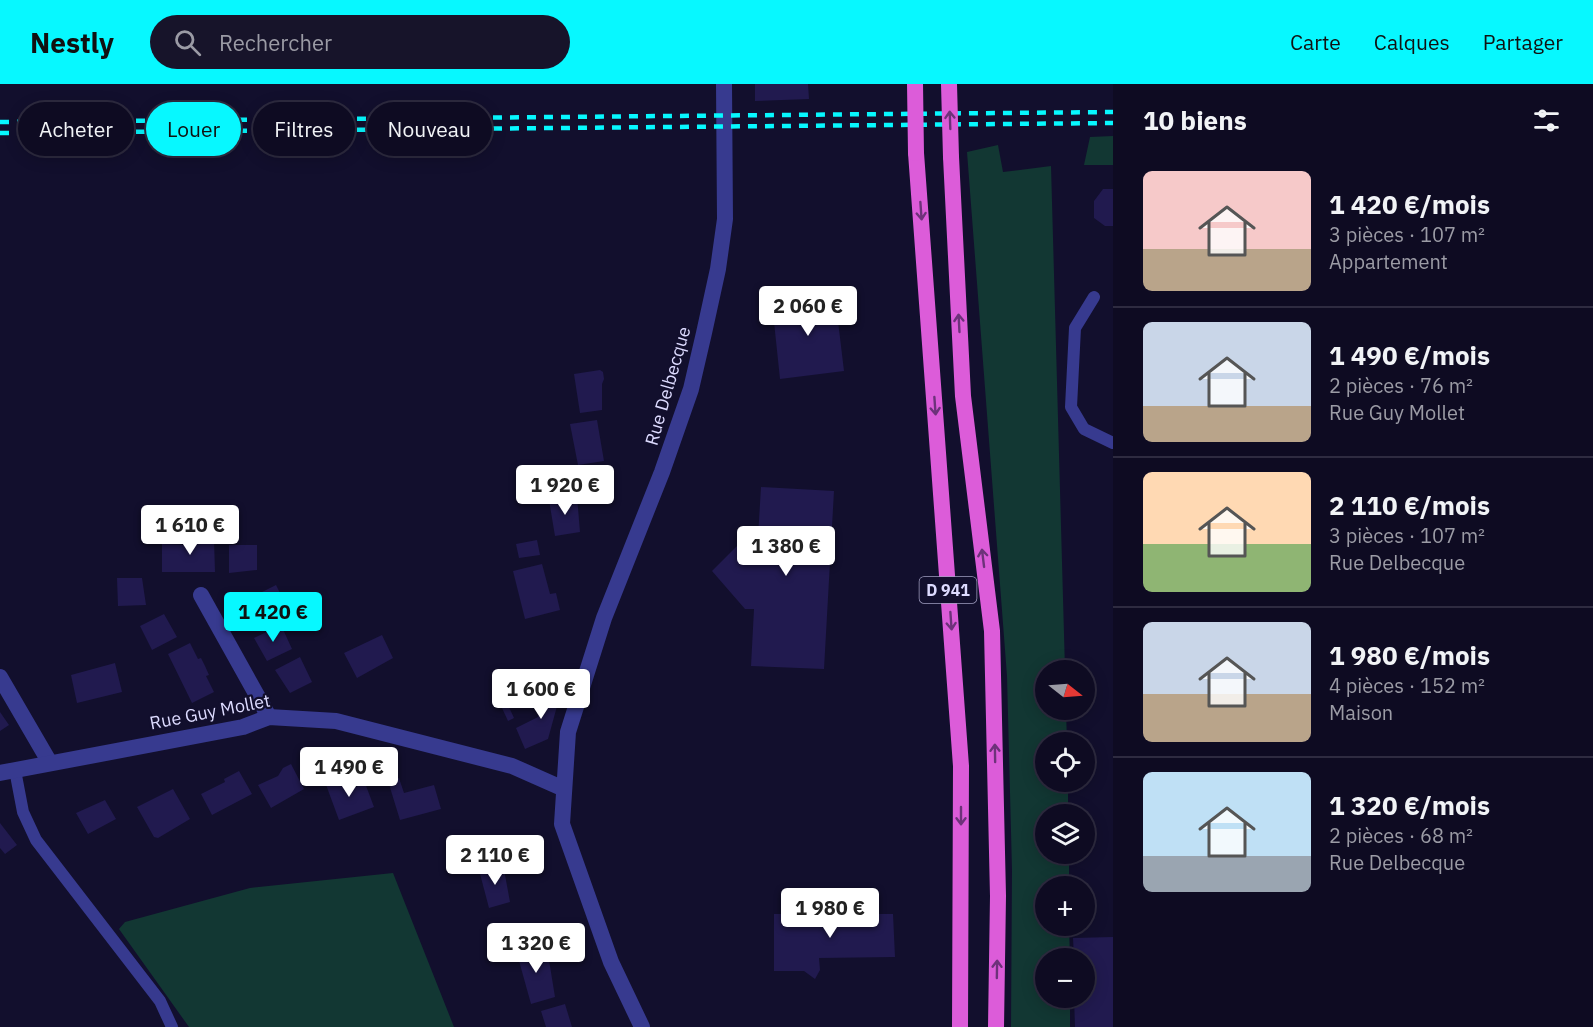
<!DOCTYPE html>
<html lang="fr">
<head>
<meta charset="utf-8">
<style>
  body { margin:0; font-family:"IBM Plex Sans",sans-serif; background:#17142a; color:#f1f3f6; height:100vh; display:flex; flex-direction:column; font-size:22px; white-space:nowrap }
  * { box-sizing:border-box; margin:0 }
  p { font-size:20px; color:#9b9ba5 }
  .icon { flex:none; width:33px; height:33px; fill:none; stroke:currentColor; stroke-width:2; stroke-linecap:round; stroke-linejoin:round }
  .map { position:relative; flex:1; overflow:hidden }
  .side { display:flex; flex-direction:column; background:#0e0b22; width:480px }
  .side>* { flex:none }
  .hud { position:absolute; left:18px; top:18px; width:570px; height:54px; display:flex; gap:12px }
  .needle { width:39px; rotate:107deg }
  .controls { position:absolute; left:1035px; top:576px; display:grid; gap:12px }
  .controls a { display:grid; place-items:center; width:60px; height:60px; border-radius:50%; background:#0e0b22; box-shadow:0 3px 15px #0003,0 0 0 2px #2e2b40; font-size:30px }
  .price { position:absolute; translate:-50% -51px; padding:0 14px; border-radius:6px; background:#fff; color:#222; font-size:20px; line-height:39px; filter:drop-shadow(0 2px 3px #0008) }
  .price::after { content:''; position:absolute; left:50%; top:36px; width:18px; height:14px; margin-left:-9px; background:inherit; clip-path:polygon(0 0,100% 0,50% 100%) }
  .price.active { background:#07f8ff; color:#111 }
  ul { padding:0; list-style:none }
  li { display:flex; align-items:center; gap:18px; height:150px; padding:0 30px }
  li+li { border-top:2px solid #2e2b40 }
  li span { display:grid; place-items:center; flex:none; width:168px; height:120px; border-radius:9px; color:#555 }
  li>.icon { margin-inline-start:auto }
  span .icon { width:72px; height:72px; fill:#fffc; stroke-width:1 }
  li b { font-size:26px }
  h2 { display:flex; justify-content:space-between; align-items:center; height:72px; padding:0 30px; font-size:26px }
  .pill { padding:0 21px; border-radius:27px; background:#0e0b22; box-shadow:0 3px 15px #0003,0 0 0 2px #2e2b40; font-size:21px; line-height:54px }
  .pill.active { background:#07f8ff; color:#111 }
  header { display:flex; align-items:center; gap:36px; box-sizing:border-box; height:84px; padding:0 30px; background:#07f8ff; color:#111 }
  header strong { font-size:28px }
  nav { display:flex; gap:33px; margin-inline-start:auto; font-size:21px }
  .search { width:420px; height:54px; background:#17142a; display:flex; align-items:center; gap:15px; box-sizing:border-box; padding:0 21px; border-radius:33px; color:#9b9ba5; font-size:22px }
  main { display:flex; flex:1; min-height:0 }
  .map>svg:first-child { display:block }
</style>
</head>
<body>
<header>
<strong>Nestly</strong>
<div class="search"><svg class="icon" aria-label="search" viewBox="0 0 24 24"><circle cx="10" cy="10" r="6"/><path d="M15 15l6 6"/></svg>Rechercher</div>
<nav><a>Carte</a><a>Calques</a><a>Partager</a></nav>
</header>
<main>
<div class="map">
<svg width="1113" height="943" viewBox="0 0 1113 943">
  <rect width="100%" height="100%" fill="#120f2d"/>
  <path fill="#123733" d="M 1113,52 L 1113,81 L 1084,81 L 1090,53 Z
    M 998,61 L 1003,88 L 1051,82 L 1065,586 L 1046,586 L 1046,626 L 1066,626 L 1067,658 L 1046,658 L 1046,698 L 1068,698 L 1068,730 L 1046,730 L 1046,770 L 1069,770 L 1069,802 L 1046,802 L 1046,842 L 1069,842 L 1070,874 L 1046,874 L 1046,914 L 1070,914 L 1070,943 L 1011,943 L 1012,786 L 1007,592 L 967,68 Z
    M 393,789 L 454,943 L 189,943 L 119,845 L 125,838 L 250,804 Z"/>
  <path fill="#211a4f" d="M 755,0 L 808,0 L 809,15 L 755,17 Z
    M 1103,105 L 1113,105 L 1113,142 L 1105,142 L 1094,134 L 1094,117 Z
    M 835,212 L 844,287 L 780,295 L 772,219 Z
    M 600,286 L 603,288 L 604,295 L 602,300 L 602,326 L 580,329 L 574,290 Z
    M 597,336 L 604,377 L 578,381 L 570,340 Z
    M 761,403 L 834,407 L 824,585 L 751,582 L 754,525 L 745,525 L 712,487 L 746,453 L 758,453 Z
    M 577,412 L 580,448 L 555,452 L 549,416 Z
    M 189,452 L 212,452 L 214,455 L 215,488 L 162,488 L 162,460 L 189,461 Z
    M 537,456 L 540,471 L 519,474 L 516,460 Z
    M 229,461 L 257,461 L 257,486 L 229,489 Z
    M 542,480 L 550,510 L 556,509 L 560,526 L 525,535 L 513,487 Z
    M 117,494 L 142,494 L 146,521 L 118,522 Z
    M 276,501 L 288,525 L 263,537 L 252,513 Z
    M 164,530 L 177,553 L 152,566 L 140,542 Z
    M 281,541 L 292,565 L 267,577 L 254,554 Z
    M 382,551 L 393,574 L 357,594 L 344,569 Z
    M 190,559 L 198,575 L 201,574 L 205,582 L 209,591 L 206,592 L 214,608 L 192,619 L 168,570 Z
    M 300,573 L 312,598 L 290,609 L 275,586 Z
    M 115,579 L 122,608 L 77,619 L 71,591 Z
    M 548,600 L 562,604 L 548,655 L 525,665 L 516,644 L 538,633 Z
    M 508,621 L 514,634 L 508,637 L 502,624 Z
    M 0,628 L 9,641 L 0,647 Z
    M 291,680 L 304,705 L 271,724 L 258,701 L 278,692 L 283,684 Z
    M 239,687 L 252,710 L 212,731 L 201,710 L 225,698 L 224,695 Z
    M 341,692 L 346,707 L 365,699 L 374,723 L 339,736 L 325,698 Z
    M 399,694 L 404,709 L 434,701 L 441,725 L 400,736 L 388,697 Z
    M 173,705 L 190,735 L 158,754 L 154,753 L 137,723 Z
    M 105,716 L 116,735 L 88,750 L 76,729 Z
    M 0,739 L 17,761 L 5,770 L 0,764 Z
    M 503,780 L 510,818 L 489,824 L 479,786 Z
    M 774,830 L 893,830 L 895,873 L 819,874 L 820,886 L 815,895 L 804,887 L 774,887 Z
    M 1113,853 L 1113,943 L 1075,943 L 1074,914 L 1084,914 L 1084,874 L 1074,874 L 1073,854 Z
    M 540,860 L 545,877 L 549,876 L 555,913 L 531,920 L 516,866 Z
    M 565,920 L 572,943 L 546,943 L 541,927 Z"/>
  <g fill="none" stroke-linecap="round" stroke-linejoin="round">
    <path stroke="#373a8f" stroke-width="12" d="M 1094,213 L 1075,244 L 1071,323 L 1084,345 L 1113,359
      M 15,686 L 23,728 L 36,756 L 160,917 L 172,943"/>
    <path stroke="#373a8f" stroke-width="16" d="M 201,511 L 269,633
      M 0,593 L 50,679"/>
    <path stroke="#373a8f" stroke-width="16" d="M 0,689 L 243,643 L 269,633 L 336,637 L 512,682 L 564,705
      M 642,943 L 611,878 L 562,740 L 568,648 L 604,534 L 662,388 L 691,305 L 704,249 L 718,185 L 725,135 L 724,0"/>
    <path stroke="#dc5cd9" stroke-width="16" d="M 916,69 L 961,682 L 960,943
      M 951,73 L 963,312 L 992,547 L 998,812 L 996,943"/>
    <path stroke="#07f8ff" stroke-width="4.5" stroke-dasharray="9 8" stroke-linecap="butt" d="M 0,38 L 1113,28
      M 0,49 L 1113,39"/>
    <path stroke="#dc5cd9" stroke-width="16" d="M 915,0 L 916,69
      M 949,0 L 951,73"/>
  </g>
  <defs><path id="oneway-shaft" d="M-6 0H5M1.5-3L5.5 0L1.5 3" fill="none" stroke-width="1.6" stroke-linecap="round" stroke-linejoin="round" transform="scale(1.5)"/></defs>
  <g stroke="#6d327a">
    <use href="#oneway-shaft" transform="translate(950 36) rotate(-92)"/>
    <use href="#oneway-shaft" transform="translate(921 127) rotate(86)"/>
    <use href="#oneway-shaft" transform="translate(959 239) rotate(-93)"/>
    <use href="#oneway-shaft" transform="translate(935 322) rotate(86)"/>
    <use href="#oneway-shaft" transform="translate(983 474) rotate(-97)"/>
    <use href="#oneway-shaft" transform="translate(951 537) rotate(86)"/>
    <use href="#oneway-shaft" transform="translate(995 669) rotate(-91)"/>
    <use href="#oneway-shaft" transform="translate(961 732) rotate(90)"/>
    <use href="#oneway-shaft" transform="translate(997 885) rotate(-89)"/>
  </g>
  <g text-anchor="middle" stroke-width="4.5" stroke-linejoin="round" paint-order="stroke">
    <rect fill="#120f2d" stroke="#a09ec0" stroke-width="1.5" x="919.5" y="493" width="57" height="26" rx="4.5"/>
    <g font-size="16" font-weight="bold" fill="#dddbff">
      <text x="948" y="512">D 941</text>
    </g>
    <g font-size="18" fill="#dddbff" stroke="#120f2d">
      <text transform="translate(668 302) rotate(-74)" y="6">Rue Delbecque</text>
      <text transform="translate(210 628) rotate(-11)" y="6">Rue Guy Mollet</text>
    </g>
  </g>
</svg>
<div class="controls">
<a><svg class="needle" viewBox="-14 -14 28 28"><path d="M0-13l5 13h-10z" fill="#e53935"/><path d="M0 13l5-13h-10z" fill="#9b9ba5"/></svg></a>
<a><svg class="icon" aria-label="locate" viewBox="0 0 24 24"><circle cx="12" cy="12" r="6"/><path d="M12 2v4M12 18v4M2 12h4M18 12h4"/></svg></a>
<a><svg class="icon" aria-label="layers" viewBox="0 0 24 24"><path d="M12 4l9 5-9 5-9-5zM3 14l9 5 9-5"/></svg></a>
<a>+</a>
<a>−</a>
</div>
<b class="price" style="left:808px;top:253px">2 060 €</b>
<b class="price" style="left:565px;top:432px">1 920 €</b>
<b class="price" style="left:190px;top:472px">1 610 €</b>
<b class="price" style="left:786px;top:493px">1 380 €</b>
<b class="price active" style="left:273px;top:559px">1 420 €</b>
<b class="price" style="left:541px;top:636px">1 600 €</b>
<b class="price" style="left:349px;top:714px">1 490 €</b>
<b class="price" style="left:495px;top:802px">2 110 €</b>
<b class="price" style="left:830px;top:855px">1 980 €</b>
<b class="price" style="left:536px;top:890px">1 320 €</b>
<div class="hud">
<a class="pill">Acheter</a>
<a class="pill active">Louer</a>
<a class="pill">Filtres</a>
<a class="pill">Nouveau</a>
</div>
</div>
<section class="side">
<h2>10 biens<svg class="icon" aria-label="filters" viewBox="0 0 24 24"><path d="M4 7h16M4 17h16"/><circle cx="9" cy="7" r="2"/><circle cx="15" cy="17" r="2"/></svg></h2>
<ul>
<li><span style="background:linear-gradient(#f6c9c9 65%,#b9a48a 0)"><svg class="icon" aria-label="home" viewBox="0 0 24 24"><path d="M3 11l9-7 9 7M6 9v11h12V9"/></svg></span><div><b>1 420 €/mois</b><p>3 pièces · 107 m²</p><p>Appartement</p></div></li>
<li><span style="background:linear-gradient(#c9d6e8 70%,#b9a48a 0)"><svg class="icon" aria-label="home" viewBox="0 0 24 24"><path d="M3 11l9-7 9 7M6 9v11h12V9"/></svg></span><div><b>1 490 €/mois</b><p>2 pièces · 76 m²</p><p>Rue Guy Mollet</p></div></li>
<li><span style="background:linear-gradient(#ffd9b3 60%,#8fb573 0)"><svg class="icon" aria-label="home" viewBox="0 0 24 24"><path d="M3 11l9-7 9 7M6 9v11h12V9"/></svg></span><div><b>2 110 €/mois</b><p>3 pièces · 107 m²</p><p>Rue Delbecque</p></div></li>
<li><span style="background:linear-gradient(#c9d6e8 60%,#b9a48a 0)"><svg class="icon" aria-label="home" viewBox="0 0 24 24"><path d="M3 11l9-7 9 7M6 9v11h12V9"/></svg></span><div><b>1 980 €/mois</b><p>4 pièces · 152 m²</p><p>Maison</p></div></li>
<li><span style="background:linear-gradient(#bfe0f5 70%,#9aa5b1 0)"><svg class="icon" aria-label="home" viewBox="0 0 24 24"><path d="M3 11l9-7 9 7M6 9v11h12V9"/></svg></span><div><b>1 320 €/mois</b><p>2 pièces · 68 m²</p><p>Rue Delbecque</p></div></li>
</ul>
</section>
</main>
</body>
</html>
